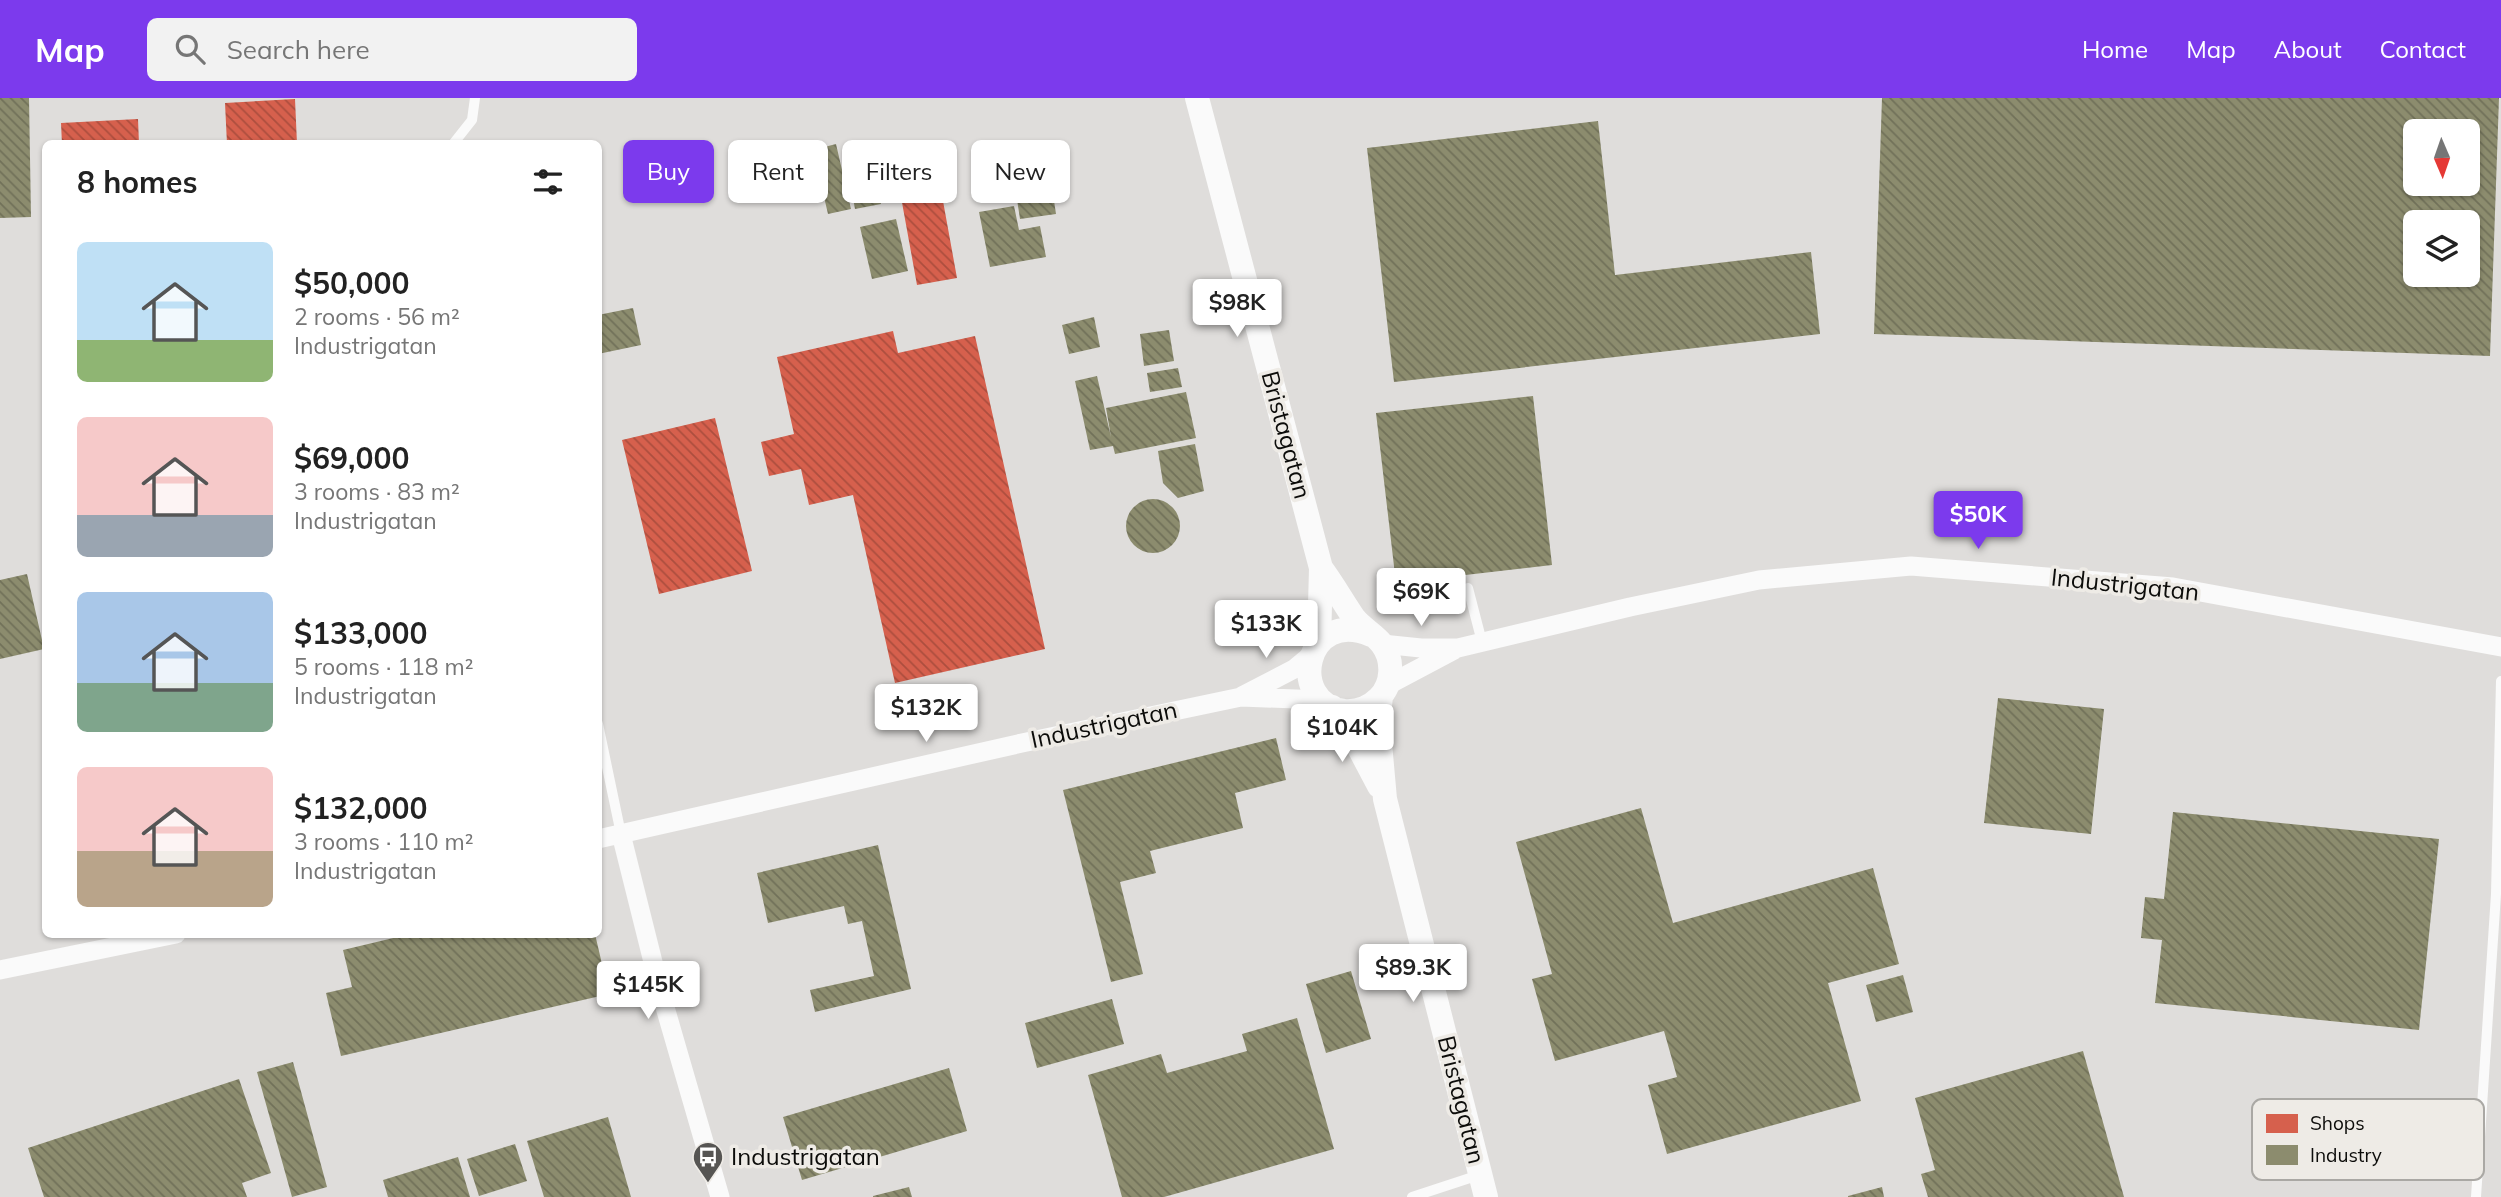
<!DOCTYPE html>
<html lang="en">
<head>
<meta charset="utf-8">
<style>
  body { margin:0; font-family:Mulish,sans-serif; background:#f2f2f2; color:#222; height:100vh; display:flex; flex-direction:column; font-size:26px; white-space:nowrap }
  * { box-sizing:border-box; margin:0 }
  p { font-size:23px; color:#767676 }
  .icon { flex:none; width:38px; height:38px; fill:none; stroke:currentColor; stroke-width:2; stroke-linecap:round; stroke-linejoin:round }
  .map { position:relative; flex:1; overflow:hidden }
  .panel { position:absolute; left:42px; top:42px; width:560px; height:798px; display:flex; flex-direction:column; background:#fff; border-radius:10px; box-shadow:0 2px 5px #0004 }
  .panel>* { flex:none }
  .top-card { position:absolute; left:623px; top:42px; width:665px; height:63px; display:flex; gap:14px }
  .needle { width:46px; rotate:178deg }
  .controls { position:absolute; left:2403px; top:21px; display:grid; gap:14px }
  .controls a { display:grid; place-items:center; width:77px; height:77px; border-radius:10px; background:#fff; box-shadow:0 2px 5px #0004; font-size:35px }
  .price { position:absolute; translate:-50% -60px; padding:0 16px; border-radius:7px; background:#fff; color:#222; font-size:23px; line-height:46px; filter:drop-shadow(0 2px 4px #0008) }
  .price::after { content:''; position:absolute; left:50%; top:42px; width:21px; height:16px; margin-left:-10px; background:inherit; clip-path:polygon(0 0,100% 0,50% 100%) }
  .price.active { background:#7c3aed; color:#fff }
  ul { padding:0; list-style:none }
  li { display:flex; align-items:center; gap:21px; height:175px; padding:0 35px }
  li span { display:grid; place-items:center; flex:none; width:196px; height:140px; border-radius:10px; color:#555 }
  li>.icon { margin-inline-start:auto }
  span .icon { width:84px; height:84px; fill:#fffc; stroke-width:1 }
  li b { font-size:30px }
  h2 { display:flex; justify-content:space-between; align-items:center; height:84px; padding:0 35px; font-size:30px }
  .chip { padding:0 24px; border-radius:10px; background:#fff; box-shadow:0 2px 5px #0004; font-size:24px; line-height:63px }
  .chip.active { background:#7c3aed; color:#fff }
  header { display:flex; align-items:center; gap:42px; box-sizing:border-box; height:98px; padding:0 35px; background:#7c3aed; color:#fff }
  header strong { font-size:33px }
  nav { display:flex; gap:38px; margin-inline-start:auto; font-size:24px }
  .search { width:490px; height:63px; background:#f2f2f2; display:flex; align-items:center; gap:18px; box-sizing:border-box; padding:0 24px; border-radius:10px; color:#767676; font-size:26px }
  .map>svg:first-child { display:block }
</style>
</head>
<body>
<header>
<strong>Map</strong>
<div class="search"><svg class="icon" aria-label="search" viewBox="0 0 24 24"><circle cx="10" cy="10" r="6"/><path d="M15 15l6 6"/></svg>Search here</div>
<nav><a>Home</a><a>Map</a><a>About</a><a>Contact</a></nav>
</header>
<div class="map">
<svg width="2501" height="1099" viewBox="0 0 2501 1099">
  <defs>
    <pattern id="shops-back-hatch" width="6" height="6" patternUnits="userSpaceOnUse" patternTransform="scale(1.75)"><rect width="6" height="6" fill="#d6604d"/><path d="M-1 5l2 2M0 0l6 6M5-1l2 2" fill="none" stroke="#ac4e3e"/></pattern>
    <pattern id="industry-back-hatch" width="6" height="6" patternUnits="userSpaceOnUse" patternTransform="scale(1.75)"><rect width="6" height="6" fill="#8c8c6e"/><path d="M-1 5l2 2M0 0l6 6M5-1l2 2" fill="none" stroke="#717159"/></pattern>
  </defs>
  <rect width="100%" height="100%" fill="#dfdddb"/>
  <path fill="url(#shops-back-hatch)" d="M 295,1 L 297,46 L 227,46 L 225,5 Z
    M 138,21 L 139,46 L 62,46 L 61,25 Z
    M 941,92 L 957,180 L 917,187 L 901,99 Z
    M 893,233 L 898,255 L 975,238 L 1045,551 L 895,585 L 853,397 L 809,407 L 801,371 L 769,378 L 761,344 L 794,336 L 777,259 Z
    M 715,320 L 752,473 L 659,496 L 622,342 Z"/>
  <path fill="url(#industry-back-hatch)" fill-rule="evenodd" d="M 0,0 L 29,0 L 31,119 L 0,120 Z
    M 1882,0 L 2499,0 L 2490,258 L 1874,236 ZM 2415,33 L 2468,33 L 2468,86 L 2415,86 ZM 2415,124 L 2468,124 L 2468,177 L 2415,177 Z
    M 1598,23 L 1615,177 L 1811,154 L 1820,236 L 1394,284 L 1367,50 Z
    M 836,46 L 851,111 L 828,116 L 813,52 Z
    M 871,50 L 881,106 L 855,111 L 845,55 Z
    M 1050,76 L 1056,116 L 1020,121 L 1014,82 Z
    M 1014,108 L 1019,132 L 1040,128 L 1046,159 L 990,169 L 979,114 Z
    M 896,121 L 908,173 L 872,181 L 860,129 Z
    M 633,210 L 641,247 L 598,256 L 598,217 Z
    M 1094,219 L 1100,249 L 1069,256 L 1062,227 Z
    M 1169,232 L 1174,263 L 1144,268 L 1140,236 Z
    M 1178,270 L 1182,289 L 1150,294 L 1147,275 Z
    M 1097,278 L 1111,339 L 1106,310 L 1186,294 L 1196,340 L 1115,356 L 1113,348 L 1090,352 L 1075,283 Z
    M 1533,298 L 1552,467 L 1396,485 L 1376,315 Z
    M 1195,346 L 1204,393 L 1178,400 L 1163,385 L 1158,353 Z
    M1126 428a27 27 0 1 1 54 0a27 27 0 1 1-54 0Z
    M 27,476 L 44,551 L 0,561 L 0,482 Z
    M 1998,600 L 2104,611 L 2091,736 L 1984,725 Z
    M 1276,640 L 1286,682 L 1235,695 L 1243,730 L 1150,753 L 1156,775 L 1120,784 L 1143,876 L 1111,884 L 1063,692 Z
    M 1641,710 L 1673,825 L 1873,770 L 1899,866 L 1828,885 L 1861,1003 L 1667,1056 L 1648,987 L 1677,979 L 1664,933 L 1555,963 L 1532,881 L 1552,876 L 1516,744 Z
    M 2173,714 L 2439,741 L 2419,932 L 2155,905 L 2162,842 L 2141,840 L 2145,799 L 2164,801 Z
    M 878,747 L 911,891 L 815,914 L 810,892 L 874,878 L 862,823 L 848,826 L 844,808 L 768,825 L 757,775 Z
    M 410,836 L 556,836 L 557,840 L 571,836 L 595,836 L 609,896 L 341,958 L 326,895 L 352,889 L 343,852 Z
    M 1351,873 L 1371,941 L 1326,955 L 1306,886 Z
    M 1903,877 L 1913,914 L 1876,924 L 1866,887 Z
    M 1112,901 L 1124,946 L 1037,970 L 1025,925 Z
    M 1297,920 L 1334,1051 L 1164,1099 L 1122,1099 L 1088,977 L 1161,956 L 1167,975 L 1247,953 L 1242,936 Z
    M 2083,953 L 2124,1099 L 1928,1099 L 1921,1076 L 1935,1072 L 1915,1000 Z
    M 293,964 L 327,1089 L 292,1099 L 257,974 Z
    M 949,970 L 967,1033 L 802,1082 L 783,1019 Z
    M 239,981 L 271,1075 L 242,1085 L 247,1099 L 44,1099 L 28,1050 Z
    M 608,1019 L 631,1099 L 544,1099 L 527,1043 Z
    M 515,1046 L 527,1083 L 479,1098 L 467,1061 Z
    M 458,1059 L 470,1099 L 388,1099 L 383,1082 Z
    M 909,1089 L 912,1099 L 873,1099 L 873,1098 Z
    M 1882,1089 L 1884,1099 L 1848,1099 L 1848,1098 Z"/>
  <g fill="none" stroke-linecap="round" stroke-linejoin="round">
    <path stroke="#fafafa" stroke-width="10" d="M 453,46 L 472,22 L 475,0
      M 1468,490 L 1482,544
      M 598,626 L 621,736
      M 1412,1099 L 1479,1077
      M 2476,1099 L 2496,796 L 2501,583"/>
    <path stroke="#fafafa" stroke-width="19" d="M 1382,546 L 1421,550 L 1458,550 L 1630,509 L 1759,482 L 1911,468 L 2173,489 L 2501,549
      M 1388,587 L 1454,552
      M 1242,598 L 1294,571 L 1312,556
      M 621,736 L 660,892 L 720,1099
      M 598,741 L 1022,645 L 1241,599 L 1322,602
      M 0,872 L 176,836"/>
    <path stroke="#fafafa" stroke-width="24" d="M 1197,0 L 1321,470 L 1319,544
      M 1321,470 C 1333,486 1343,504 1354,520 C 1362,530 1374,536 1382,546 C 1394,562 1393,586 1379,600 C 1370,609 1357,614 1344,613 C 1286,605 1305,509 1371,537
      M 1381,599 L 1378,623 L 1385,701 L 1486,1099
      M 1332,609 L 1349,631 L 1379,688"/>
  </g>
  <defs>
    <g id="bus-pin" transform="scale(1.575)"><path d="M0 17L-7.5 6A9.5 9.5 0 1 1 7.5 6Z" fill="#565553" stroke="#eeebe6"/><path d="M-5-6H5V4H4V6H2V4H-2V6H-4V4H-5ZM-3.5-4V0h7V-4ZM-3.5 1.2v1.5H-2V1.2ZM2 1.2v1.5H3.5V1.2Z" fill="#fff"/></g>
  </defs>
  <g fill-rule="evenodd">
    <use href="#bus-pin" x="708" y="1059"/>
  </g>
  <g text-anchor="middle" stroke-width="7" stroke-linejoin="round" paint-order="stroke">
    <g font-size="24" fill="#0c0c0a" stroke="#eeebe6">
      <text transform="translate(1286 337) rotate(75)" y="8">Bristagatan</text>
      <text transform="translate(2125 487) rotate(6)" y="8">Industrigatan</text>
      <text transform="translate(1104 627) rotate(-12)" y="8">Industrigatan</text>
      <text transform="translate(1461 1002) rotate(76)" y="8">Bristagatan</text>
    </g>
    <g font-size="24" fill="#0c0c0a" stroke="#eeebe6" text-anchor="start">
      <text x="731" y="1067">Industrigatan</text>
    </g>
  </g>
  <rect x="2252" y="1001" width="232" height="81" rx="10" fill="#eeebe6" stroke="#aaa8a4" stroke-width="2"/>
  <rect x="2266" y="1016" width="32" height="19" fill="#d6604d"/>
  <rect x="2266" y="1047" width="32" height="20" fill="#8c8c6e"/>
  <g font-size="19" fill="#0c0c0a">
    <text x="2310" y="1032">Shops</text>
    <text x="2310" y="1064">Industry</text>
  </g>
</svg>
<div class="controls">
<a><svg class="needle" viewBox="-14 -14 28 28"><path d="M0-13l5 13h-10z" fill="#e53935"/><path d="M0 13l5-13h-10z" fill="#767676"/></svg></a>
<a><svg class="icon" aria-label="layers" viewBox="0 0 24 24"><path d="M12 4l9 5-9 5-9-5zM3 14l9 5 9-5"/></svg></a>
</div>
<b class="price" style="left:1237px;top:241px">$98K</b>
<b class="price active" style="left:1978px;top:453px">$50K</b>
<b class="price" style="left:1421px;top:530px">$69K</b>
<b class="price" style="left:1266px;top:562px">$133K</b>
<b class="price" style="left:926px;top:646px">$132K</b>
<b class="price" style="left:1342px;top:666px">$104K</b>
<b class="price" style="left:1413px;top:906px">$89.3K</b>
<b class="price" style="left:648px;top:923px">$145K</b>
<div class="top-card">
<a class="chip active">Buy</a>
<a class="chip">Rent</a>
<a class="chip">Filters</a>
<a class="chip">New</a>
</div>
<section class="panel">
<h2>8 homes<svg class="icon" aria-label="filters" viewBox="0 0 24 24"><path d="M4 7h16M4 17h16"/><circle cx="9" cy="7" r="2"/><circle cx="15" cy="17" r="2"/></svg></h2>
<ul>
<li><span style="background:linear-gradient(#bfe0f5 70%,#8fb573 0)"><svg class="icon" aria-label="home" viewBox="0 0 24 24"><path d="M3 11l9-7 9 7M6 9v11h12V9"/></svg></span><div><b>$50,000</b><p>2 rooms · 56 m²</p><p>Industrigatan</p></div></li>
<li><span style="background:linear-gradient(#f6c9c9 70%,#9aa5b1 0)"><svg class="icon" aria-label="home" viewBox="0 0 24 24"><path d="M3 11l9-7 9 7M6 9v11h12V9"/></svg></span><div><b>$69,000</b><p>3 rooms · 83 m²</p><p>Industrigatan</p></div></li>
<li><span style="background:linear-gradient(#a9c7e8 65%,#7fa58c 0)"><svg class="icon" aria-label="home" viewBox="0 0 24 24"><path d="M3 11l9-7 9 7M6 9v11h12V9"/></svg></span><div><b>$133,000</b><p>5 rooms · 118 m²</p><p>Industrigatan</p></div></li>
<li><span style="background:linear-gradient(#f6c9c9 60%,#b9a48a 0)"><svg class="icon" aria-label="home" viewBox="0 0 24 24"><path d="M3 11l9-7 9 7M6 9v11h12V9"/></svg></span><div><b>$132,000</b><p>3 rooms · 110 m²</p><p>Industrigatan</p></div></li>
</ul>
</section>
</div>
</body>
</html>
